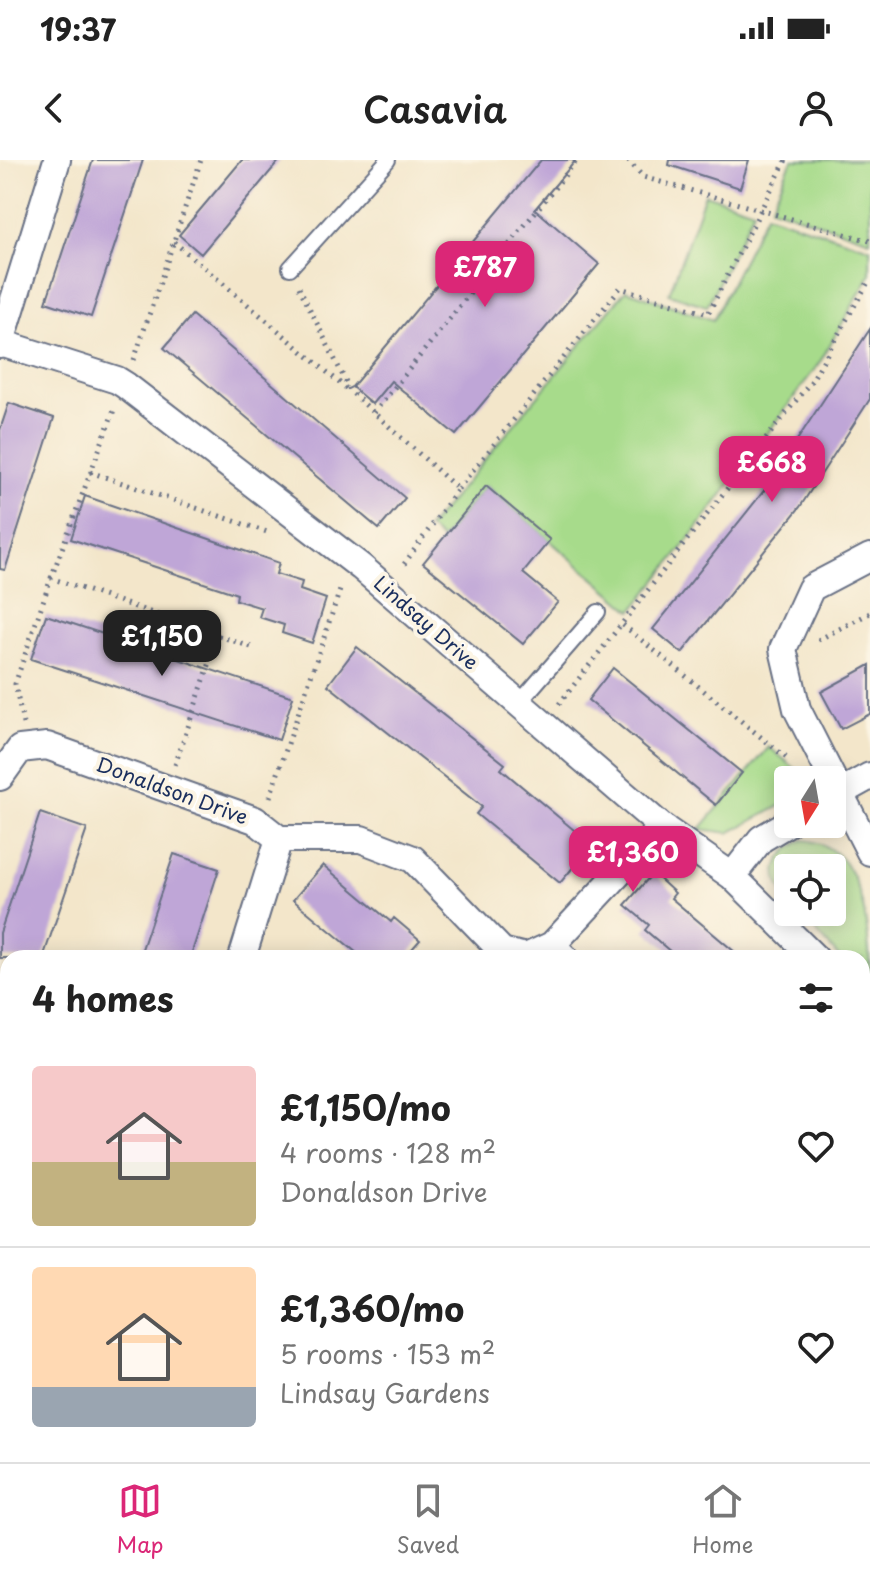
<!DOCTYPE html>
<html lang="en">
<head>
<meta charset="utf-8">
<style>
  body { margin:0; font-family:"Playpen Sans",sans-serif; background:#f6f6f6; color:#222; height:100vh; display:flex; flex-direction:column; font-size:30px; white-space:nowrap }
  * { box-sizing:border-box; margin:0 }
  p { font-size:26px; color:#767676 }
  .icon { flex:none; width:44px; height:44px; fill:none; stroke:currentColor; stroke-width:2; stroke-linecap:round; stroke-linejoin:round }
  .map { position:relative; flex:1; overflow:hidden }
  .details { position:absolute; left:0px; top:790px; width:870px; height:512px; display:flex; flex-direction:column; background:#fff; border-radius:24px 24px 0 0; box-shadow:0 4px 20px #0003 }
  .details>* { flex:none }
  .needle { width:52px; rotate:191deg }
  .tools { position:absolute; left:774px; top:606px; display:grid; gap:16px }
  .tools a { display:grid; place-items:center; width:72px; height:72px; border-radius:8px; background:#fff; box-shadow:0 4px 20px #0003; font-size:40px }
  .price { position:absolute; translate:-50% -68px; padding:0 18px; border-radius:16px; background:#db2777; color:#fff; font-size:26px; line-height:52px; filter:drop-shadow(0 2px 4px #0008) }
  .price::after { content:''; position:absolute; left:50%; top:48px; width:24px; height:18px; margin-left:-12px; background:inherit; clip-path:polygon(0 0,100% 0,50% 100%) }
  .price.on { background:#222; color:#fff }
  ul { padding:0; list-style:none }
  li { display:flex; align-items:center; gap:24px; height:200px; padding:0 32px }
  li+li { border-top:2px solid #e0e0e0 }
  li span { display:grid; place-items:center; flex:none; width:224px; height:160px; border-radius:8px; color:#555 }
  li>.icon { margin-inline-start:auto }
  span .icon { width:96px; height:96px; fill:#fffc; stroke-width:1 }
  li b { font-size:34px }
  h2 { display:flex; justify-content:space-between; align-items:center; height:96px; padding:0 32px; font-size:34px }
  .status { display:flex; justify-content:space-between; align-items:center; height:56px; padding:0 40px; background:#fff; direction:ltr }
  .status svg { height:22px; fill:currentColor }
  header { display:flex; justify-content:space-between; align-items:center; height:104px; padding:0 32px; background:#fff; font-size:36px; font-weight:600 }
  .tabs { display:flex; justify-content:space-around; align-items:center; height:112px; border-top:2px solid #e0e0e0; background:#fff; font-size:22px; color:#767676 }
  .tabs a { display:grid; justify-items:center; gap:4px }
  .tabs .on { color:#db2777 }
  .map>svg:first-child { display:block }
</style>
</head>
<body>
<div class="status"><b>19:37</b><svg viewBox="0 0 49 12"><path d="M0 12V9h3v3zM5 12V6h3v6zM10 12V3h3v9zM15 12V0h3v12zM26 1h20v11H26zM47 4h2v5h-2z"/></svg></div>
<header><svg class="icon" aria-label="back" viewBox="0 0 24 24"><path d="M15 5l-7 7 7 7"/></svg>Casavia<svg class="icon" aria-label="person" viewBox="0 0 24 24"><circle cx="12" cy="8" r="4"/><path d="M4 21q1-7 8-7t8 7"/></svg></header>
<div class="map">
<svg width="870" height="1302" viewBox="0 0 870 1302">
  <rect width="100%" height="100%" fill="#fcf5e5"/>
  <filter id="ink" filterUnits="userSpaceOnUse"><feTurbulence type="fractalNoise" baseFrequency=".0125" numOctaves="2"/><feDisplacementMap in="SourceGraphic" scale="16" xChannelSelector="R" yChannelSelector="G"/><feConvolveMatrix kernelMatrix="1 2 1 2 8 2 1 2 1" color-interpolation-filters="sRGB"/></filter>
  <filter id="wash" filterUnits="userSpaceOnUse"><feTurbulence type="fractalNoise" baseFrequency=".006" numOctaves="4" result="noise"/><feDisplacementMap in="SourceGraphic" scale="32" xChannelSelector="R" yChannelSelector="G"/><feGaussianBlur stdDeviation="1.8" result="paint"/><feColorMatrix in="noise" values="0 0 0 0 0 0 0 0 0 0 0 0 0 0 0 0 0 1.4 0 .05"/><feComposite in="paint" operator="in"/></filter>
  <g filter="url(#wash)">
    <rect width="100%" height="100%" fill="#f3e6ca"/>
    <path fill="#a7db8b" stroke="#618574" stroke-width="2" d="M 792,0 L 870,0 L 870,80 L 771,47 Z
      M 705,34 L 754,50 L 707,146 L 669,134 Z
      M 766,54 L 870,88 L 870,115 L 820,202 L 688,381 L 632,451 L 486,326 L 442,380 L 428,368 L 626,130 L 713,160 Z
      M 769,587 L 797,610 L 796,620 L 788,620 L 786,643 L 729,673 L 700,669 Z
      M 803,680 C 870,685 870,785 870,839 L 862,827 L 862,798 L 840,798 L 799,752 L 832,752 L 832,708 L 788,708 L 788,740 C 768,714 774,696 803,680 Z
      M 862,912 L 870,933 L 870,970 L 862,979 Z
      M 159,1294 L 216,1294 L 199,1302 L 142,1302 Z
      M 385,1294 L 639,1294 L 613,1302 L 372,1302 Z"/>
    <g id="blocks">
      <path fill="#bfa6d7" d="M 93,0 L 143,0 L 91,157 L 46,142 Z
        M 242,0 L 280,0 L 201,94 L 179,75 Z
        M 541,0 L 576,0 L 535,49 L 599,104 L 456,275 L 391,221 L 372,244 L 352,227 Z
        M 670,0 L 749,0 L 740,28 L 669,5 Z
        M 192,155 L 405,338 L 379,369 L 164,188 Z
        M 870,169 L 870,239 L 800,347 L 682,493 L 653,469 L 787,302 L 784,300 Z
        M 9,243 L 54,258 L 5,410 L 0,409 L 0,270 Z
        M 486,326 L 550,380 L 523,413 L 558,442 L 523,484 L 423,403 Z
        M 85,336 L 279,403 L 276,414 L 302,422 L 300,430 L 326,439 L 312,483 L 282,473 L 284,465 L 259,457 L 262,448 L 236,440 L 237,434 L 71,379 Z
        M 46,455 L 293,537 L 279,580 L 31,499 Z
        M 357,487 L 505,604 L 501,609 L 592,685 L 560,723 L 476,654 L 482,647 L 328,525 Z
        M 870,505 L 870,554 L 841,569 L 821,532 Z
        M 613,508 L 742,613 L 716,645 L 588,540 Z
        M 40,653 L 87,669 L 43,798 L 0,798 L 0,773 Z
        M 174,694 L 219,709 L 190,798 L 139,798 Z
        M 323,705 L 391,762 L 394,758 L 420,780 L 404,798 L 363,798 L 293,740 Z
        M 653,713 L 675,733 L 671,738 L 742,798 L 678,798 L 645,770 L 649,765 L 625,745 Z"/>
    </g>
  </g>
  <g filter="url(#ink)">
    <use href="#blocks" fill-opacity="0" stroke="#676f84" stroke-width="2"/>
    <g fill="none" stroke-linecap="round" stroke-linejoin="round">
      <g stroke="#676f84" stroke-width="18">
        <path id="lane" d="M 290,108 L 388,0
          M 519,543 L 598,452"/>
      </g>
      <g stroke="#676f84" stroke-width="30">
        <path id="street" d="M 1,183 L 117,220 L 125,225 L 361,407 L 662,667 L 732,716 L 815,798
          M 0,185 L 57,0
          M 870,397 L 811,428 L 783,489 L 797,549 L 870,692
          M 0,617 L 20,589 L 47,586 L 255,660 L 279,679
          M 832,637 L 870,616
          M 279,679 L 361,679 L 413,699 L 502,791 L 526,797 L 552,785
          M 732,716 L 761,679 L 788,663
          M 242,798 L 279,679
          M 565,798 L 552,785 L 662,667
          M 862,867 L 870,879
          M 0,1112 L 8,1117
          M 0,1186 L 8,1183"/>
      </g>
      <g stroke="#676f84" stroke-width="42">
        <path id="secondary" d="M 862,1040 L 870,1037
          M 292,1302 L 309,1294"/>
      </g>
      <path stroke="#676f84" stroke-width="5" stroke-dasharray="2 6" stroke-linecap="butt" d="M 628,0 L 643,17 L 870,81
        M 174,82 L 347,229
        M 299,127 L 351,232 L 458,329 L 402,407
        M 134,200 L 201,0
        M 374,253 L 577,0
        M 90,312 L 267,372
        M 458,329 L 620,128 L 708,154 L 786,0
        M 51,418 L 114,250
        M 623,465 L 789,600
        M 818,480 L 870,453
        M 559,544 L 812,220 L 870,119
        M 23,564 L 15,524 L 51,418 L 219,476
        M 175,605 L 219,476 L 251,487
        M 270,637 L 341,427"/>
      <use href="#lane" stroke="#fff" stroke-width="14"/>
      <use href="#street" stroke="#fff" stroke-width="26"/>
      <use href="#secondary" stroke="#fee4c5" stroke-width="38"/>
    </g>
  </g>
  <g text-anchor="middle" stroke-width="8" stroke-linejoin="round" paint-order="stroke">
    <g font-size="20" fill="#1b2f5e" stroke="#fcf5e5">
      <text transform="translate(426 463) rotate(41)" y="7">Lindsay Drive</text>
      <text transform="translate(172 631) rotate(20)" y="7">Donaldson Drive</text>
    </g>
  </g>
</svg>
<div class="tools">
<a><svg class="needle" viewBox="-14 -14 28 28"><path d="M0-13l5 13h-10z" fill="#e53935"/><path d="M0 13l5-13h-10z" fill="#767676"/></svg></a>
<a><svg class="icon" aria-label="locate" viewBox="0 0 24 24"><circle cx="12" cy="12" r="6"/><path d="M12 2v4M12 18v4M2 12h4M18 12h4"/></svg></a>
</div>
<b class="price" style="left:485px;top:149px">£787</b>
<b class="price" style="left:772px;top:344px">£668</b>
<b class="price on" style="left:162px;top:518px">£1,150</b>
<b class="price" style="left:633px;top:734px">£1,360</b>
<section class="details">
<h2>4 homes<svg class="icon" aria-label="filters" viewBox="0 0 24 24"><path d="M4 7h16M4 17h16"/><circle cx="9" cy="7" r="2"/><circle cx="15" cy="17" r="2"/></svg></h2>
<ul>
<li><span style="background:linear-gradient(#f6c9c9 60%,#c2b280 0)"><svg class="icon" aria-label="home" viewBox="0 0 24 24"><path d="M3 11l9-7 9 7M6 9v11h12V9"/></svg></span><div><b>£1,150/mo</b><p>4 rooms · 128 m²</p><p>Donaldson Drive</p></div><svg class="icon" aria-label="heart" viewBox="0 0 24 24"><path d="M12 20l-8-8c-3-5 5-10 8-4 3-6 11-1 8 4z"/></svg></li>
<li><span style="background:linear-gradient(#ffd9b3 75%,#9aa5b1 0)"><svg class="icon" aria-label="home" viewBox="0 0 24 24"><path d="M3 11l9-7 9 7M6 9v11h12V9"/></svg></span><div><b>£1,360/mo</b><p>5 rooms · 153 m²</p><p>Lindsay Gardens</p></div><svg class="icon" aria-label="heart" viewBox="0 0 24 24"><path d="M12 20l-8-8c-3-5 5-10 8-4 3-6 11-1 8 4z"/></svg></li>
</ul>
</section>
</div>
<nav class="tabs">
<a class="on"><svg class="icon" aria-label="map" viewBox="0 0 24 24"><path d="M3 6l6-2 6 2 6-2v14l-6 2-6-2-6 2zM9 4v14M15 6v14"/></svg>Map</a>
<a><svg class="icon" aria-label="saved" viewBox="0 0 24 24"><path d="M7 4h10v16l-5-4-5 4z"/></svg>Saved</a>
<a><svg class="icon" aria-label="home" viewBox="0 0 24 24"><path d="M3 11l9-7 9 7M6 9v11h12V9"/></svg>Home</a>
</nav>
</body>
</html>
